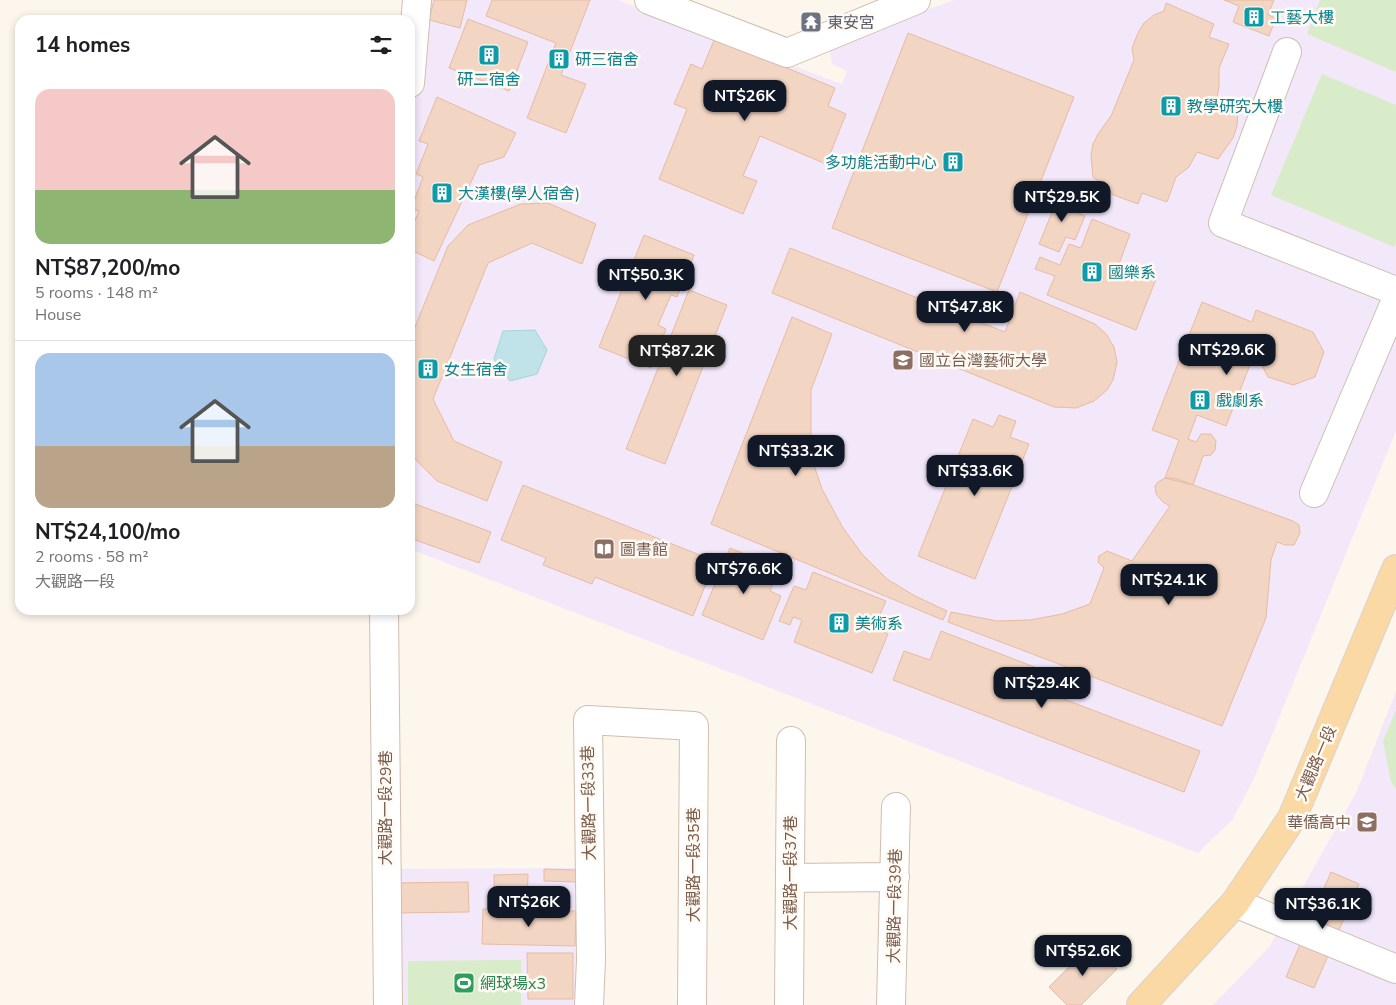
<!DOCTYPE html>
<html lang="en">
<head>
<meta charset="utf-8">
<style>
  body { margin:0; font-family:"Nunito Sans","Noto Sans TC",sans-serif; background:#f6f6f6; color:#202124; height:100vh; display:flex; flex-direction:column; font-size:19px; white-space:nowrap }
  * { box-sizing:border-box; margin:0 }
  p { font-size:16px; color:#757577 }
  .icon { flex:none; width:28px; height:28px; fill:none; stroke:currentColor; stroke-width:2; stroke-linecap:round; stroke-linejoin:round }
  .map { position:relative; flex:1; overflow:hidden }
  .sheet { position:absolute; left:15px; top:15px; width:400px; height:600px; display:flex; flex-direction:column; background:#fff; border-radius:15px; box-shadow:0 2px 8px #0003 }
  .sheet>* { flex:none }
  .price { position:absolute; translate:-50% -42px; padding:0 11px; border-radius:10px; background:#111827; color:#fff; font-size:16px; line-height:32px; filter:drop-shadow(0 1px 2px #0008) }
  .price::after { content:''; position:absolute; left:50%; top:30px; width:15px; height:11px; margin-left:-8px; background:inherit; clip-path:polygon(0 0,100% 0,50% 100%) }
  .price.current { background:#222; color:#fff }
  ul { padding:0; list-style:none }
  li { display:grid; align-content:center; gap:10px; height:265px; padding:0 20px }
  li+li { border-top:1px solid #e0e0e0 }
  li span { display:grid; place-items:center; height:155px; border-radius:15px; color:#555 }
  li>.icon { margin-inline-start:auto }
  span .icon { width:90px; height:90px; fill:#fffc; stroke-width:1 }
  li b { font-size:21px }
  h2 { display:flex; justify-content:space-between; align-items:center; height:60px; padding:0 20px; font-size:21px }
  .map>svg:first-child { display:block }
</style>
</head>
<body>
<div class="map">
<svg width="1396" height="1005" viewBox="0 0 1396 1005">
  <rect width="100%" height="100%" fill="#fdf6ec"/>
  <path fill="#f3e8fa" d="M 424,0 L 618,0 L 842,84 L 847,71 L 832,64 L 829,45 L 954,0 L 1396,0 L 1396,431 L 1256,774 L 1233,819 L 1198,853 L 410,549 L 410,148 Z
    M 1396,691 L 1396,1005 L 1213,1005 L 1269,947 L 1357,791 Z
    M 580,868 L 577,1005 L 396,1005 L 392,869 Z"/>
  <path fill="#d8ecc9" d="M 1320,0 L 1396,0 L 1396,72 L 1307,34 Z
    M 1322,74 L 1396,105 L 1396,243 L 1394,247 L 1271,195 Z
    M 1396,710 L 1396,789 L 1391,782 L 1383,741 Z
    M 521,960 L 521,1005 L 408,1005 L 408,961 Z"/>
  <path fill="#bfe3e8" stroke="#a5d3da" d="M 535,330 L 547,350 L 537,374 L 510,381 L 494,359 L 503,331 Z"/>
  <path fill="#f3d5c3" stroke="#e6bba3" d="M 434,0 L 467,0 L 460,28 L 429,20 Z
    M 492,0 L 590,0 L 561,75 L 586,84 L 566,133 L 527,118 L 556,43 L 486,16 Z
    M 1224,0 L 1274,0 L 1268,15 L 1276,18 L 1269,36 L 1233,22 L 1239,6 Z
    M 1166,3 L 1214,24 L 1209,37 L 1229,44 L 1219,68 L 1219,87 L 1216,102 L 1238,111 L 1237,126 L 1233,138 L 1218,159 L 1197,152 L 1189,167 L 1176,177 L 1167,202 L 1142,193 L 1138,204 L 1095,188 L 1098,181 L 1093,177 L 1091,156 L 1093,144 L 1098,134 L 1111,116 L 1134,60 L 1132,48 L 1138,33 L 1144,23 L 1154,15 L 1164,11 Z
    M 468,19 L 528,42 L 509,91 L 449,68 Z
    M 908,33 L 1074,97 L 997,292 L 832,228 Z
    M 715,38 L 835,88 L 828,106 L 846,114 L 826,164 L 760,136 L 743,176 L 757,181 L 743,214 L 659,179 L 687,109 L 674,104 L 691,64 L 702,69 Z
    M 437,97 L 516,133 L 504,157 L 479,165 L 434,261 L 413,251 L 415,245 L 410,243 L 410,232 L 419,211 L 411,209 L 423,177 L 416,174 L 428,144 L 419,141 Z
    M 1060,193 L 1080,201 L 1076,212 L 1085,216 L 1075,240 L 1066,237 L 1059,252 L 1039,244 Z
    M 548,203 L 596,224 L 582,264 L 532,243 L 488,263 L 433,399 L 454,441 L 502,462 L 487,501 L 437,481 L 415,459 L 410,448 L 410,339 L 448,246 L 468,225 L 521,204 Z
    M 1092,219 L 1130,234 L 1119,264 L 1156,279 L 1136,330 L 1047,295 L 1055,276 L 1035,269 L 1040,257 L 1060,265 L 1069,244 L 1081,248 Z
    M 644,235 L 694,255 L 677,297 L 671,295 L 658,325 L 666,329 L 651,368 L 599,347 Z
    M 790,248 L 1005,332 L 1020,292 L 1095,324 L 1106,334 L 1114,347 L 1117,362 L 1113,380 L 1107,390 L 1094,401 L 1076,408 L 1054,407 L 772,293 Z
    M 689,290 L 727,305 L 665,464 L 626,449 Z
    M 1202,302 L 1252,322 L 1256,310 L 1313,332 L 1324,352 L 1315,377 L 1293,385 L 1268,377 L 1255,352 L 1226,426 L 1197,415 L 1188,439 L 1196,442 L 1201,434 L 1211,434 L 1216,441 L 1215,450 L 1211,455 L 1203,456 L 1193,485 L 1165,478 L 1179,440 L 1152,430 Z
    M 792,317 L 832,334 L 811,390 L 811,438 L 815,468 L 822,489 L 843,528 L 862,554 L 887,579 L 915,596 L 947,611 L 943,620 L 711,524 Z
    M 999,415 L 1016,421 L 1010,437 L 1029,444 L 975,579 L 918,556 L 973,419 L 993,427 Z
    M 1165,478 L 1174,478 L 1293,521 L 1299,525 L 1300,533 L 1294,545 L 1285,545 L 1277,542 L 1271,560 L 1266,618 L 1222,726 L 948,622 L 951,612 L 997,621 L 1030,620 L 1062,614 L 1090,604 L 1104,568 L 1098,562 L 1099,556 L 1107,551 L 1132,561 L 1170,506 L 1163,502 L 1156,494 L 1155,486 L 1158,482 Z
    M 523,485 L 715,561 L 693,616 L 595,577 L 592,584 L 543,565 L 546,558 L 501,540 Z
    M 410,502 L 491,532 L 479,563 L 410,538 Z
    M 730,548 L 779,568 L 770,591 L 781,596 L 763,640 L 702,615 Z
    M 813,572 L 886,601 L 874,628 L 888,634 L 872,673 L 794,642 L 802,620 L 793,617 L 790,625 L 779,621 L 794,586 L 806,590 Z
    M 941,631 L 1068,680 L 1061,698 L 1200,751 L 1184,792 L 893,680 L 904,651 L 930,660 Z
    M 544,869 L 577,870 L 576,882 L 544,881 Z
    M 1331,872 L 1359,884 L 1314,988 L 1286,977 Z
    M 528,874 L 527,909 L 495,909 L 494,875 Z
    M 468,882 L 469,912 L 392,913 L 391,883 Z
    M 483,909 L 576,911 L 575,946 L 482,944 Z
    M 1092,944 L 1117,969 L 1081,1005 L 1067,1005 L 1049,987 Z
    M 527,953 L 573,953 L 573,999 L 528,999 Z"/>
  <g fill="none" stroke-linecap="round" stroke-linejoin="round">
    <g stroke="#d1beb0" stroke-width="30">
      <path id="minor" d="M 649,0 L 787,53 L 916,0
        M 1287,52 L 1223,223 L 1396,291
        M 410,83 L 417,0
        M 1314,493 L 1396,300
        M 384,610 L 388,1005
        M 790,878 L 895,877
        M 1235,903 L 1396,969
        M 589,1005 L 591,960 L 588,720 L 694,726 L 692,1005
        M 789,1005 L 791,741
        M 891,1005 L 896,807"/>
    </g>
    <g stroke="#dad1cd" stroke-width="30">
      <path id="major" d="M 1141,1005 L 1235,903 L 1292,818 L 1396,569"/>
    </g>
    <use href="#minor" stroke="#fff" stroke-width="28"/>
    <use href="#major" stroke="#fbd9a5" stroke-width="28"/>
  </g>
  <defs>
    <g id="building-square" transform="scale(1.125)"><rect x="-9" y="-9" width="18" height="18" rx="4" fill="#0f9aa8" stroke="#fffaf3"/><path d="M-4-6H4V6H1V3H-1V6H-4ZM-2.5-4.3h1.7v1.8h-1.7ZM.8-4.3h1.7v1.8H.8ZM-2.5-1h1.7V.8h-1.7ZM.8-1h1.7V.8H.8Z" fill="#fff"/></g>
    <g id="temple-square" transform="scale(1.125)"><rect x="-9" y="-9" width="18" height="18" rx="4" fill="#6b7280" stroke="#fffaf3"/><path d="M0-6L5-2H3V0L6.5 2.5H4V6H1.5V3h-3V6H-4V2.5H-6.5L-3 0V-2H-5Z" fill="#fff"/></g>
    <g id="university-square" transform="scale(1.125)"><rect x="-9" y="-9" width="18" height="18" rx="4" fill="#8d6e63" stroke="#fffaf3"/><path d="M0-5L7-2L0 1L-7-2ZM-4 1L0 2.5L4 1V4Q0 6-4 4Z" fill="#fff"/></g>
    <g id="library-square" transform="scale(1.125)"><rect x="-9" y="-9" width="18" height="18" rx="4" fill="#8d6e63" stroke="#fffaf3"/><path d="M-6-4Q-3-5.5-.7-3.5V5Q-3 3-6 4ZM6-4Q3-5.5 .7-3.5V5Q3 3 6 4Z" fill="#fff"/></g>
    <g id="school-square" transform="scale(1.125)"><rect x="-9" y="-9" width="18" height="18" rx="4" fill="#8d6e63" stroke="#fffaf3"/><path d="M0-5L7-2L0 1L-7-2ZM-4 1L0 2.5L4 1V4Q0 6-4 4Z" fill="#fff"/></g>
    <g id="stadium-square" transform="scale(1.125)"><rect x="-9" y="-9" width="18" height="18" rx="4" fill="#2e9e5b" stroke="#fffaf3"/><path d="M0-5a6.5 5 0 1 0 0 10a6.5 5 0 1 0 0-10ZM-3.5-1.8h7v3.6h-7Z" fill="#fff"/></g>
  </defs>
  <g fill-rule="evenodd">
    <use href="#building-square" x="1254" y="17"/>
    <use href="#temple-square" x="811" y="22"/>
    <use href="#building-square" x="489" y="55"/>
    <use href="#building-square" x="559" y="59"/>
    <use href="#building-square" x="1171" y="106"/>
    <use href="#building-square" x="953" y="162"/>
    <use href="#building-square" x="442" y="193"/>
    <use href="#building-square" x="1092" y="272"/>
    <use href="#university-square" x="903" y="360"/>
    <use href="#building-square" x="428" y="369"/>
    <use href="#building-square" x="1200" y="400"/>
    <use href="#library-square" x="604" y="549"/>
    <use href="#building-square" x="839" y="623"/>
    <use href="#school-square" x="1367" y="822"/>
    <use href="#stadium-square" x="464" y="983"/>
  </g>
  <g text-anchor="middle" stroke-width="5" stroke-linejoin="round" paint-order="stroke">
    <g font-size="16" fill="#0d838f" stroke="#fffaf3" text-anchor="start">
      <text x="1270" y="23">工藝大樓</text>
      <text x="575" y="65">研三宿舍</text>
      <text x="489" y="85" text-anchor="middle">研二宿舍</text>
      <text x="1187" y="112">教學研究大樓</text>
      <text x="937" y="168" text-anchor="end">多功能活動中心</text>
      <text x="458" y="199">大漢樓(學人宿舍)</text>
      <text x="1108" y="278">國樂系</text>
      <text x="444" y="375">女生宿舍</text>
      <text x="1216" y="406">戲劇系</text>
      <text x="855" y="629">美術系</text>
    </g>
    <g font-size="16" fill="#5b616d" stroke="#fffaf3" text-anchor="start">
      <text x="827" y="28">東安宮</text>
    </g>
    <g font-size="16" fill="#785e54" stroke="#fffaf3" text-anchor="start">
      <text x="919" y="366">國立台灣藝術大學</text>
      <text x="620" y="555">圖書館</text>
      <text x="1351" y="828" text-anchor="end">華僑高中</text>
    </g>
    <g font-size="16" fill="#7a5c4d" stroke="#fffaf3">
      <text transform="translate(1315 763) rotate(-67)" y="6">大觀路一段</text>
      <text transform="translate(588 803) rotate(-91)" y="6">大觀路一段33巷</text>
      <text transform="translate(385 808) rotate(-90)" y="6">大觀路一段29巷</text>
      <text transform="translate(693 865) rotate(-90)" y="6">大觀路一段35巷</text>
      <text transform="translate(790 873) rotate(-90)" y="6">大觀路一段37巷</text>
      <text transform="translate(894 906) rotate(-89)" y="6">大觀路一段39巷</text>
    </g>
    <g font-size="16" fill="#27864d" stroke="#fffaf3" text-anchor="start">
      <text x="480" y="989">網球場x3</text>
    </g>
  </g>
</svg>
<b class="price" style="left:745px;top:122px">NT$26K</b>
<b class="price" style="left:1062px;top:223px">NT$29.5K</b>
<b class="price" style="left:646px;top:301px">NT$50.3K</b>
<b class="price" style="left:965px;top:333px">NT$47.8K</b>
<b class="price" style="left:1227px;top:376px">NT$29.6K</b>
<b class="price current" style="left:677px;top:377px">NT$87.2K</b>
<b class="price" style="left:796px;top:477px">NT$33.2K</b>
<b class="price" style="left:975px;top:497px">NT$33.6K</b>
<b class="price" style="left:744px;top:595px">NT$76.6K</b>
<b class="price" style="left:1169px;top:606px">NT$24.1K</b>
<b class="price" style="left:1042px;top:709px">NT$29.4K</b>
<b class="price" style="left:529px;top:928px">NT$26K</b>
<b class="price" style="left:1323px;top:930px">NT$36.1K</b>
<b class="price" style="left:1083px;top:977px">NT$52.6K</b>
<section class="sheet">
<h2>14 homes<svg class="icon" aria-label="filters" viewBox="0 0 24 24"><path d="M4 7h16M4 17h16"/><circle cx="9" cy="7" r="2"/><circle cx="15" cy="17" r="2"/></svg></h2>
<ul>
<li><span style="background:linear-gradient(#f6c9c9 65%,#8fb573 0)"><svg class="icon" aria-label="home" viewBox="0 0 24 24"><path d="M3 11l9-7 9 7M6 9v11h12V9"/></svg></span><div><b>NT$87,200/mo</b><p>5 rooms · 148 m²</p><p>House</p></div></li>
<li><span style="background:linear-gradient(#a9c7e8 60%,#b9a48a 0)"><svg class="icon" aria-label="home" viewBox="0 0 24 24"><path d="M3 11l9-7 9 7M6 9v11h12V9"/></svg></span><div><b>NT$24,100/mo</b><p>2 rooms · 58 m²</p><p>大觀路一段</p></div></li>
</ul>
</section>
</div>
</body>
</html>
